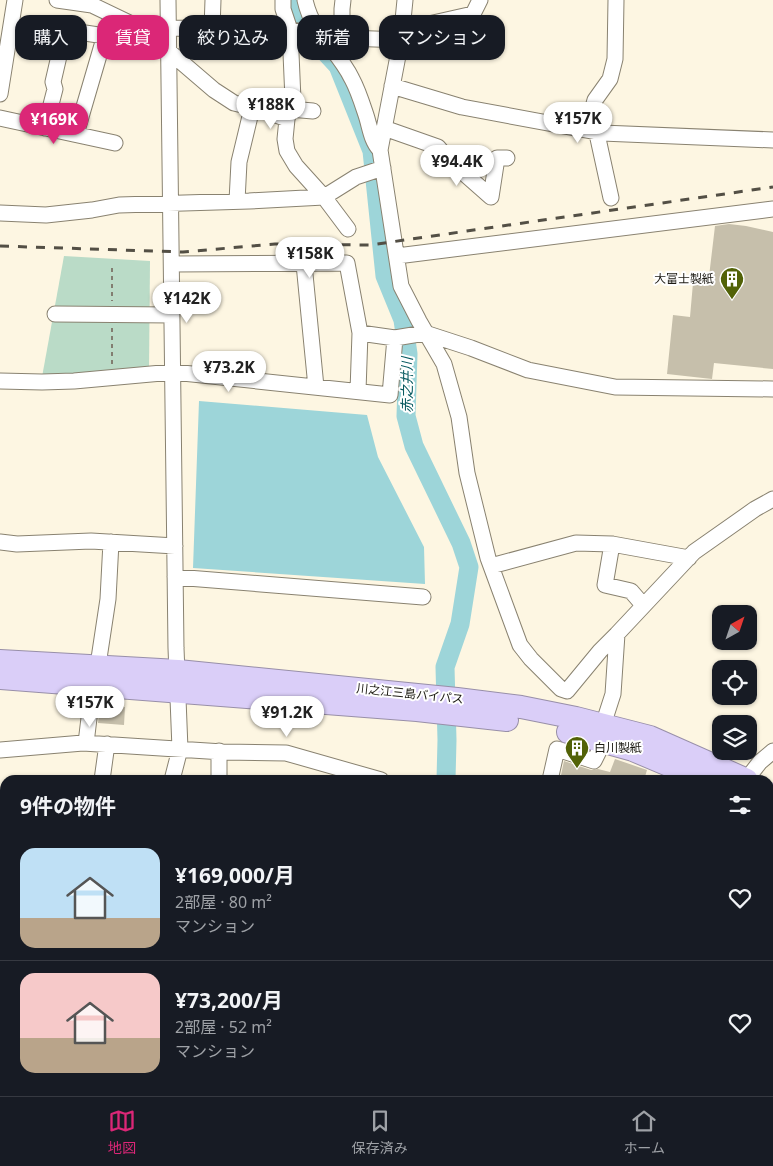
<!DOCTYPE html>
<html lang="ja">
<head>
<meta charset="utf-8">
<style>
  body { margin:0; font-family:"Noto Sans","Noto Sans JP",sans-serif; background:#20242c; color:#f1f3f6; height:100vh; display:flex; flex-direction:column; font-size:19px; white-space:nowrap }
  * { box-sizing:border-box; margin:0 }
  p { font-size:16px; color:#9ea1a6 }
  .icon { flex:none; width:28px; height:28px; fill:none; stroke:currentColor; stroke-width:2; stroke-linecap:round; stroke-linejoin:round }
  .map { position:relative; flex:1; overflow:hidden }
  .side { position:absolute; left:0px; top:775px; width:774px; height:321px; display:flex; flex-direction:column; background:#171b24; border-radius:15px 15px 0 0; box-shadow:0 1px 4px #0004 }
  .side>* { flex:none }
  .banner { position:absolute; left:15px; top:15px; width:500px; height:45px; display:flex; gap:10px }
  .needle { width:32px; rotate:40deg }
  .fabs { position:absolute; left:712px; top:605px; display:grid; gap:10px }
  .fabs a { display:grid; place-items:center; width:45px; height:45px; border-radius:10px; background:#171b24; box-shadow:0 1px 4px #0004; font-size:25px }
  .price { position:absolute; translate:-50% -42px; padding:0 11px; border-radius:18px; background:#fff; color:#222; font-size:16px; line-height:32px; filter:drop-shadow(0 1px 2px #0008) }
  .price::after { content:''; position:absolute; left:50%; top:30px; width:15px; height:11px; margin-left:-8px; background:inherit; clip-path:polygon(0 0,100% 0,50% 100%) }
  .price.selected { background:#db2777; color:#fff }
  ul { padding:0; list-style:none }
  li { display:flex; align-items:center; gap:15px; height:125px; padding:0 20px }
  li+li { border-top:1px solid #363941 }
  li span { display:grid; place-items:center; flex:none; width:140px; height:100px; border-radius:15px; color:#555 }
  li>.icon { margin-inline-start:auto }
  span .icon { width:60px; height:60px; fill:#fffc; stroke-width:1 }
  li b { font-size:21px }
  h2 { display:flex; justify-content:space-between; align-items:center; height:60px; padding:0 20px; font-size:21px }
  .tag { padding:0 18px; border-radius:15px; background:#171b24; box-shadow:0 1px 4px #0004; font-size:18px; line-height:45px }
  .tag.selected { background:#db2777; color:#fff }
  .dock { display:flex; justify-content:space-around; align-items:center; height:70px; border-top:1px solid #363941; background:#171b24; font-size:14px; color:#9ea1a6 }
  .dock a { display:grid; justify-items:center; gap:2px }
  .dock .selected { color:#db2777 }
  .map>svg:first-child { display:block }
</style>
</head>
<body>
<div class="map">
<svg width="773" height="1096" viewBox="0 0 773 1096">
  <rect width="100%" height="100%" fill="#fdf6e2"/>
  <path fill="#badbc7" d="M 64,256 L 150,261 L 149,370 L 42,377 Z"/>
  <path fill="#9dd5d9" d="M 199,401 L 367,415 L 378,457 L 424,547 L 425,584 L 193,568 Z"/>
  <g fill="none" stroke-linecap="round" stroke-linejoin="round">
    <path stroke="#9dd5d9" stroke-width="19" d="M 294,0 L 294,5 L 302,27 L 338,66 L 372,151 L 385,276 L 403,320 L 408,354 L 406,416 L 414,446 L 461,543 L 469,567 L 460,624 L 445,667 L 447,740 L 446,780
      M 218,1096 L 220,1091"/>
  </g>
  <path fill="#c6bfab" d="M 729,224 L 746,226 L 773,232 L 773,369 L 714,363 L 712,379 L 667,374 L 673,315 L 690,317 L 693,283 L 708,285 L 715,226 Z
    M 100,705 L 125,707 L 124,725 L 98,723 Z
    M 615,759 L 647,770 L 644,780 L 560,780 L 564,761 L 591,770 L 598,769 L 610,772 Z"/>
  <g fill="none" stroke-linecap="round" stroke-linejoin="round">
    <g stroke="#898270" stroke-width="17">
      <path id="minor" d="M 57,0 L 92,5 L 144,30 L 214,90 L 234,103 L 259,109 L 287,119
        M 168,0 L 176,648 L 180,749 L 172,780
        M 283,0 L 283,9 L 290,30 L 293,100 L 287,119 L 285,139 L 287,151 L 296,166 L 324,197 L 348,229
        M 305,0 C 313,36 337,48 352,79 C 358,90 362,103 366,115 C 370,127 371,141 380,150
        M 405,0 L 401,40 L 380,150 L 401,286 L 419,321 L 444,364 L 459,417 L 467,473 L 488,558 L 520,645 L 531,659 L 561,689 L 567,691 L 600,651 L 617,634
        M 168,28 L 290,30 L 348,38 L 401,40
        M 212,29 L 213,0
        M 402,30 L 473,14 L 480,0
        M 342,46 L 342,9 L 343,0
        M 392,86 L 462,107 L 602,133 L 773,140
        M 0,94 L 15,0
        M 290,109 L 313,111
        M 0,118 L 115,143
        M 45,128 L 55,89 L 53,82 L 65,30 L 105,36
        M 384,128 L 438,147 L 449,160 L 491,197 L 497,158 L 507,158
        M 76,134 L 107,28
        M 611,198 L 592,111 L 595,100 L 610,79 L 615,59 L 616,0
        M 237,201 L 239,162 L 252,108
        M 0,213 L 46,215 L 92,210 L 119,205 L 249,201 L 324,197 L 356,177 L 383,168
        M 397,256 L 773,209
        M 172,264 L 347,263 L 360,333 L 358,391
        M 304,264 L 316,387
        M 55,314 L 172,315
        M 360,333 L 395,338
        M 0,381 L 42,382 L 74,381 L 173,372 L 390,395 L 395,338 L 425,333 L 471,348 L 528,370 L 615,387 L 773,389
        M 0,542 L 17,544 L 91,541 L 175,546
        M 612,544 L 605,585 L 631,591 L 643,605
        M 491,566 L 576,543 L 612,544 L 689,558
        M 175,577 L 423,597
        M 98,665 L 108,599 L 111,542
        M 86,743 L 93,685
        M 0,750 L 83,743 L 223,752 L 286,753 L 381,780
        M 102,780 L 107,744
        M 219,780 L 219,751
        M 550,780 L 557,749 L 594,761 L 604,741 L 603,725 L 613,694 L 617,634 L 694,552 L 755,509 L 773,499
        M 746,780 L 760,762 L 773,751
        M 0,855 L 5,856
        M 769,905 L 773,904
        M 0,996 L 5,998
        M 549,1091 L 550,1096
        M 22,1096 L 23,1091
        M 95,1096 L 96,1091
        M 252,1096 L 258,1091
        M 369,1096 L 370,1091"/>
    </g>
    <g stroke="#988fa8" stroke-width="24">
      <path id="highway" d="M 0,661 L 178,671 L 457,699 L 521,707 L 576,718 L 650,737 L 747,780
        M 0,678 L 417,710 L 507,720
        M 568,732 L 633,750 L 704,780
        M 769,794 L 773,797
        M 769,818 L 773,821"/>
    </g>
    <path stroke="#827e71" stroke-width="2" stroke-dasharray="4 4" stroke-linecap="butt" d="M 112,268 L 112,301
      M 112,328 L 112,366"/>
    <use href="#minor" stroke="#fff" stroke-width="15"/>
    <use href="#highway" stroke="#dacef8" stroke-width="22"/>
    <path stroke="#534f45" stroke-width="3" stroke-dasharray="9 9" stroke-linecap="butt" d="M 0,246 L 183,252 L 275,244 L 370,245 L 773,187"/>
  </g>
  <defs>
    <g id="building-pin" transform="scale(1.25)"><path d="M0 17L-7.5 6A9.5 9.5 0 1 1 7.5 6Z" fill="#526207" stroke="#fff"/><path d="M-4-6H4V6H1V3H-1V6H-4ZM-2.5-4.3h1.7v1.8h-1.7ZM.8-4.3h1.7v1.8H.8ZM-2.5-1h1.7V.8h-1.7ZM.8-1h1.7V.8H.8Z" fill="#fff"/></g>
  </defs>
  <g fill-rule="evenodd">
    <use href="#building-pin" x="732" y="279"/>
    <use href="#building-pin" x="577" y="748"/>
  </g>
  <g text-anchor="middle" stroke-width="4" stroke-linejoin="round" paint-order="stroke">
    <g font-size="12" fill="#1c1a13" stroke="#fff" text-anchor="end">
      <text x="714" y="283">大富士製紙</text>
      <text x="594" y="752" text-anchor="start">白川製紙</text>
    </g>
    <g font-size="12" fill="#1c1a13" stroke="#fff">
      <text transform="translate(410 694) rotate(6)" y="4">川之江三島バイパス</text>
    </g>
    <g font-size="14" font-style="italic" fill="#05585e" stroke="#fff">
      <text transform="translate(407 385) rotate(-90)" y="5">赤之井川</text>
    </g>
  </g>
</svg>
<div class="fabs">
<a><svg class="needle" viewBox="-14 -14 28 28"><path d="M0-13l5 13h-10z" fill="#e53935"/><path d="M0 13l5-13h-10z" fill="#9ea1a6"/></svg></a>
<a><svg class="icon" aria-label="locate" viewBox="0 0 24 24"><circle cx="12" cy="12" r="6"/><path d="M12 2v4M12 18v4M2 12h4M18 12h4"/></svg></a>
<a><svg class="icon" aria-label="layers" viewBox="0 0 24 24"><path d="M12 4l9 5-9 5-9-5zM3 14l9 5 9-5"/></svg></a>
</div>
<b class="price" style="left:271px;top:130px">¥188K</b>
<b class="price" style="left:578px;top:144px">¥157K</b>
<b class="price selected" style="left:54px;top:145px">¥169K</b>
<b class="price" style="left:457px;top:187px">¥94.4K</b>
<b class="price" style="left:310px;top:279px">¥158K</b>
<b class="price" style="left:187px;top:324px">¥142K</b>
<b class="price" style="left:229px;top:393px">¥73.2K</b>
<b class="price" style="left:90px;top:728px">¥157K</b>
<b class="price" style="left:287px;top:738px">¥91.2K</b>
<div class="banner">
<a class="tag">購入</a>
<a class="tag selected">賃貸</a>
<a class="tag">絞り込み</a>
<a class="tag">新着</a>
<a class="tag">マンション</a>
</div>
<section class="side">
<h2>9件の物件<svg class="icon" aria-label="filters" viewBox="0 0 24 24"><path d="M4 7h16M4 17h16"/><circle cx="9" cy="7" r="2"/><circle cx="15" cy="17" r="2"/></svg></h2>
<ul>
<li><span style="background:linear-gradient(#bfe0f5 70%,#b9a48a 0)"><svg class="icon" aria-label="home" viewBox="0 0 24 24"><path d="M3 11l9-7 9 7M6 9v11h12V9"/></svg></span><div><b>¥169,000/月</b><p>2部屋 · 80 m²</p><p>マンション</p></div><svg class="icon" aria-label="heart" viewBox="0 0 24 24"><path d="M12 20l-8-8c-3-5 5-10 8-4 3-6 11-1 8 4z"/></svg></li>
<li><span style="background:linear-gradient(#f6c9c9 65%,#b9a48a 0)"><svg class="icon" aria-label="home" viewBox="0 0 24 24"><path d="M3 11l9-7 9 7M6 9v11h12V9"/></svg></span><div><b>¥73,200/月</b><p>2部屋 · 52 m²</p><p>マンション</p></div><svg class="icon" aria-label="heart" viewBox="0 0 24 24"><path d="M12 20l-8-8c-3-5 5-10 8-4 3-6 11-1 8 4z"/></svg></li>
</ul>
</section>
</div>
<nav class="dock">
<a class="selected"><svg class="icon" aria-label="map" viewBox="0 0 24 24"><path d="M3 6l6-2 6 2 6-2v14l-6 2-6-2-6 2zM9 4v14M15 6v14"/></svg>地図</a>
<a><svg class="icon" aria-label="saved" viewBox="0 0 24 24"><path d="M7 4h10v16l-5-4-5 4z"/></svg>保存済み</a>
<a><svg class="icon" aria-label="home" viewBox="0 0 24 24"><path d="M3 11l9-7 9 7M6 9v11h12V9"/></svg>ホーム</a>
</nav>
</body>
</html>
